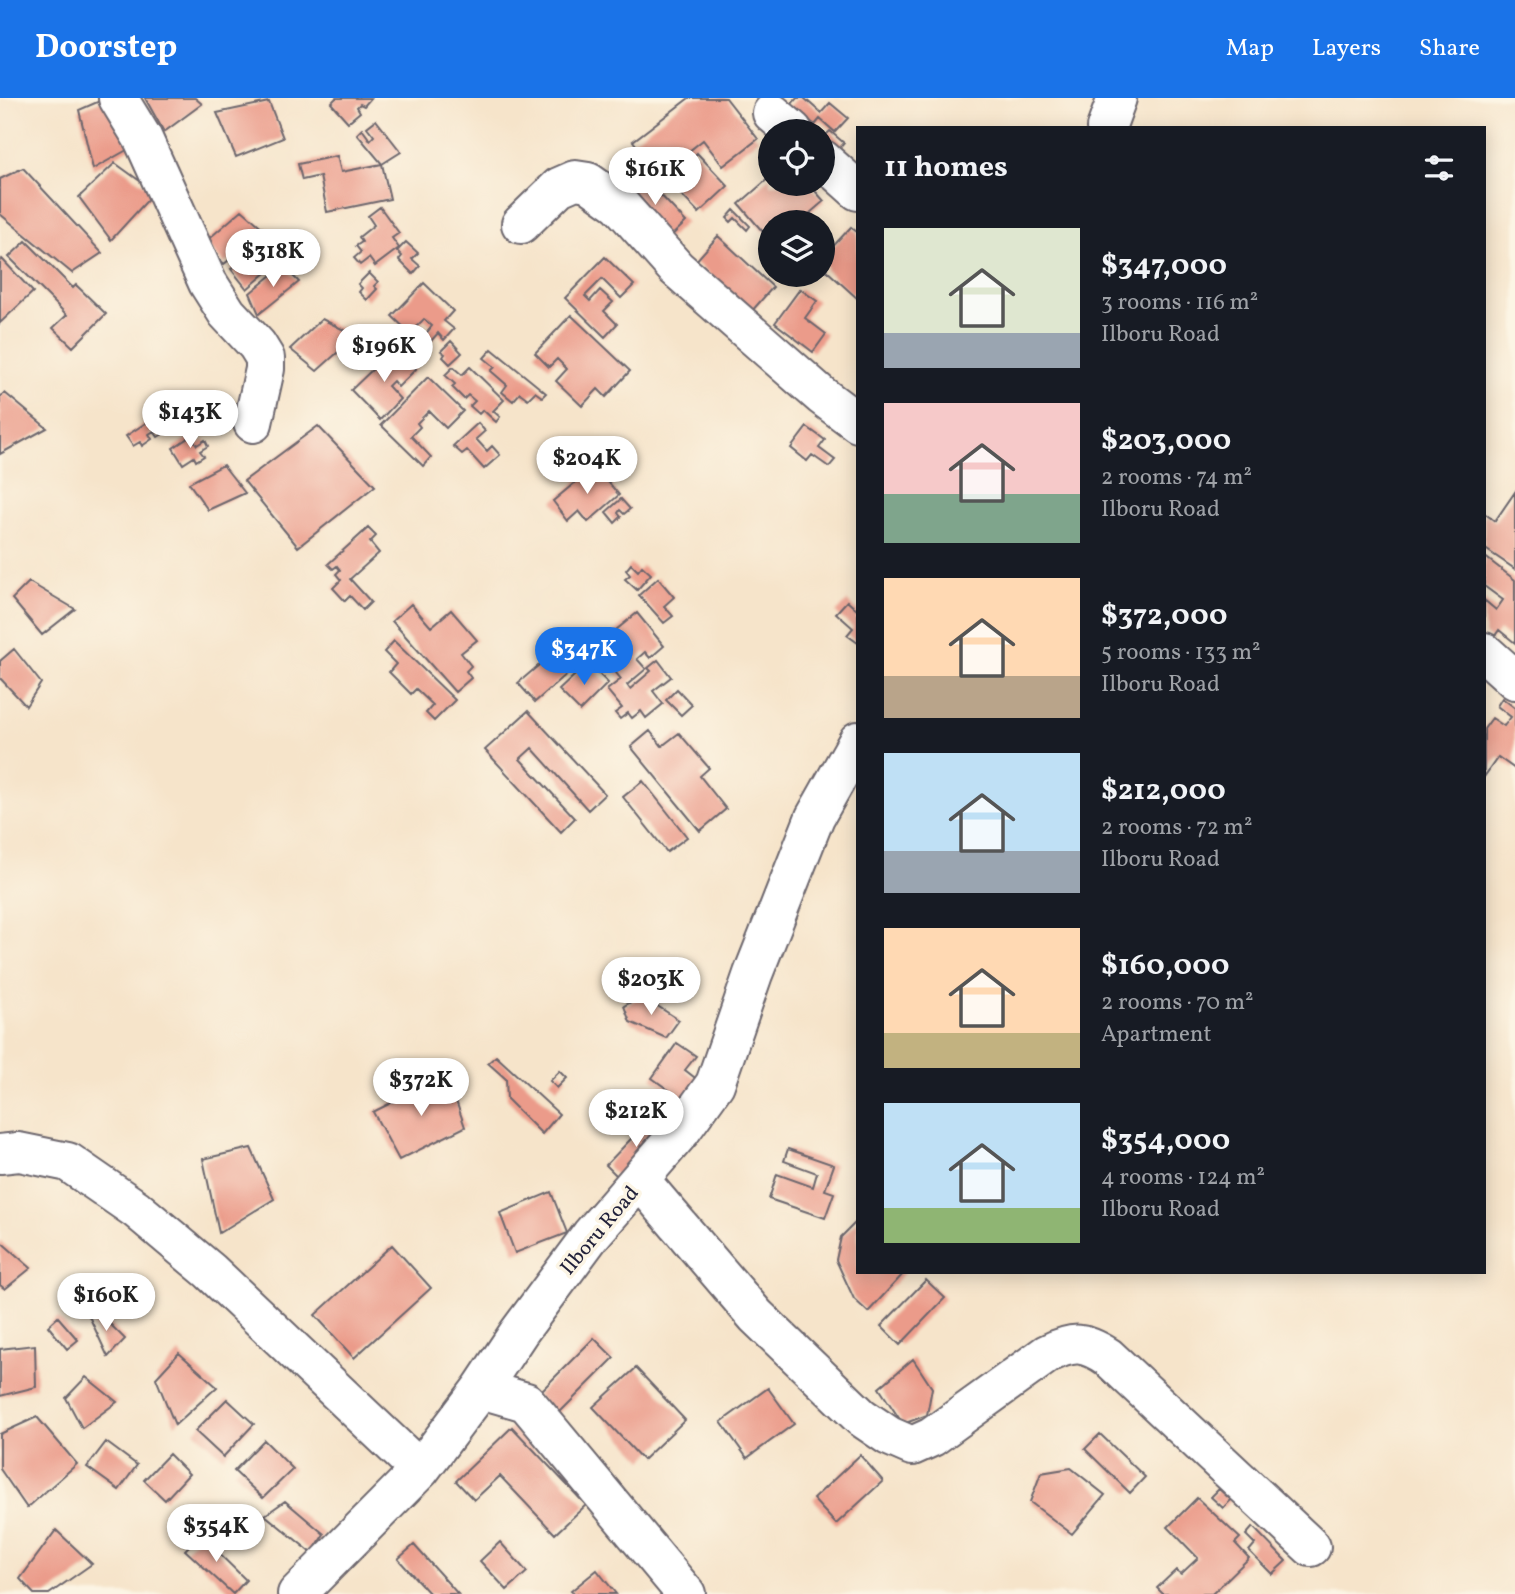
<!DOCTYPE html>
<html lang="en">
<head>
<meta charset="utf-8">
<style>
  body { margin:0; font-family:Vollkorn,serif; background:#20242c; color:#f1f3f6; height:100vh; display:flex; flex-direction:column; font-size:26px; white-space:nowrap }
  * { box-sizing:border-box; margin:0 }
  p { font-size:23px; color:#9ea1a6 }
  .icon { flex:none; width:38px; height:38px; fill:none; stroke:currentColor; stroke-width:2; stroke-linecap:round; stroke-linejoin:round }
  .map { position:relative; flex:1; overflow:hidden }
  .panel { position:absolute; left:856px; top:28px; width:630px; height:1148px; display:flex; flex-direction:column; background:#171b24; border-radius:0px; box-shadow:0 4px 18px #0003 }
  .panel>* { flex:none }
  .controls { position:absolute; left:758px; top:21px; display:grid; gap:14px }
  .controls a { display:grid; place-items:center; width:77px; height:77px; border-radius:50%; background:#171b24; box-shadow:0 4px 18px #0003; font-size:35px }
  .price { position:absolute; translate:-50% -60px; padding:0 16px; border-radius:24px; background:#fff; color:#222; font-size:23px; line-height:46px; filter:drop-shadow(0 2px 4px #0008) }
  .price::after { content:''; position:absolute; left:50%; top:42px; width:21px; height:16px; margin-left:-10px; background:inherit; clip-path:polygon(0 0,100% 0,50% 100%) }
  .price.active { background:#1a73e8; color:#fff }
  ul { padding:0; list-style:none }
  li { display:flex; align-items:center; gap:21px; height:175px; padding:0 28px }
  li span { display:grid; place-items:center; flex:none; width:196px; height:140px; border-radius:0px; color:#555 }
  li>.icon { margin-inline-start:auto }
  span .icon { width:84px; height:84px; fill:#fffc; stroke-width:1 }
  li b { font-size:30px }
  h2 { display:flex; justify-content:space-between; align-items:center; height:84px; padding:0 28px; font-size:30px }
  header { display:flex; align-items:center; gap:42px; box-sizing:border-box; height:98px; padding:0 35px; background:#1a73e8; color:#fff }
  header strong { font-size:33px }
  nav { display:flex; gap:38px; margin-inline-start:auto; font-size:24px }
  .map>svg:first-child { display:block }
</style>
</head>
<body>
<header>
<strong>Doorstep</strong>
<nav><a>Map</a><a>Layers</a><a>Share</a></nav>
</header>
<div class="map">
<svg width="1515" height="1496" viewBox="0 0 1515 1496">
  <rect width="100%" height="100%" fill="#fcf5e5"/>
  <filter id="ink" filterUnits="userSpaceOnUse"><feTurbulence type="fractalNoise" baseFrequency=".0143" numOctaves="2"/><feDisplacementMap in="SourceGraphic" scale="14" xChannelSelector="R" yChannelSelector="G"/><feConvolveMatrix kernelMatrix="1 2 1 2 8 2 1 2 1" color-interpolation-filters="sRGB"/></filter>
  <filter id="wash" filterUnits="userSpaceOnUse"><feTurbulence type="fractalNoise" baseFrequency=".00686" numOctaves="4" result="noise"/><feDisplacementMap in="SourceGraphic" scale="28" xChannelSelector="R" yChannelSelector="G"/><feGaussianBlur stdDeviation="1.57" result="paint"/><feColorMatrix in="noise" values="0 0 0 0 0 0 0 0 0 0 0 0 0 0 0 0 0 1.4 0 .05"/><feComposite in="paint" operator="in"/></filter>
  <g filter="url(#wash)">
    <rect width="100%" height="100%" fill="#f6e4ca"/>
    <g id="blocks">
      <path fill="#eb9b8a" d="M 145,0 L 195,0 L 202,6 L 164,34 Z
        M 336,0 L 371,0 L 364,8 L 360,6 L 357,9 L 360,14 L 348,24 L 331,5 Z
        M 689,0 L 726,0 L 758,41 L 723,68 L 703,42 L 659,77 L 633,43 Z
        M 797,0 L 804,0 L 821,15 L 830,5 L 848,20 L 835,34 L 820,21 L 815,27 L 803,17 L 782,17 Z
        M 102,2 L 134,48 L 93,71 L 79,12 Z
        M 269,4 L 283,40 L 236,59 L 217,15 Z
        M 376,22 L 401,54 L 382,66 L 357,36 L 362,31 L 370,42 L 374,38 L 367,29 Z
        M 830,33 L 844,45 L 830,62 L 822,56 L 822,41 Z
        M 697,55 L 728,88 L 699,115 L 668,83 Z
        M 337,58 L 341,74 L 382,66 L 390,101 L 327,114 L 320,78 L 302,82 L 298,66 Z
        M 115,65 L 155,94 L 111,142 L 79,99 Z
        M 23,70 L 102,155 L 72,175 L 0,116 L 0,81 Z
        M 642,77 L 686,124 L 668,141 L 624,94 Z
        M 770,79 L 770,86 L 787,86 L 790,89 L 794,86 L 809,86 L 824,103 L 810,115 L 818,124 L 770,124 L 770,128 L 763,134 L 739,106 Z
        M 380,109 L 399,135 L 392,140 L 399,150 L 375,168 L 369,160 L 360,167 L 354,160 L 361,154 L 356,148 L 362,144 L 359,139 L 374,127 L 368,118 Z
        M 242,112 L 266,133 L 224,166 L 205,144 Z
        M 734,112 L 750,128 L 747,132 L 735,120 L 731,124 L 727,120 Z
        M 851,129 L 858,135 L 858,201 L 826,172 L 827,170 L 823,166 L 830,160 L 826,156 Z
        M 718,138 L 773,189 L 751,214 L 695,164 Z
        M 26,143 L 73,190 L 76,187 L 106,216 L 73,249 L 53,230 L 67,217 L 9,159 Z
        M 406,144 L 418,155 L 412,161 L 420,168 L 413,176 L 399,162 L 402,158 L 397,153 Z
        M 266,145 L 281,162 L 247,191 L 231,171 Z
        M 605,159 L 634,187 L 621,200 L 602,181 L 585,198 L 590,203 L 600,192 L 613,204 L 604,213 L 617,226 L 605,239 L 565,200 Z
        M 2,161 L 33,194 L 0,225 L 0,164 Z
        M 283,168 L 299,184 L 259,216 L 250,195 Z
        M 369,175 L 378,184 L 374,188 L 377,191 L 367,202 L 359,194 L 362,190 L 358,186 Z
        M 424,185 L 453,213 L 444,223 L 454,231 L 444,242 L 438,235 L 431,243 L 425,237 L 432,228 L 424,221 L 410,235 L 392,218 Z
        M 800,191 L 817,203 L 805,220 L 826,236 L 813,254 L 775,225 Z
        M 571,217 L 630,273 L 606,299 L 598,291 L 582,308 L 556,283 L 567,271 L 557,261 L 549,269 L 535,255 Z
        M 322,221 L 356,238 L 317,273 L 290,251 Z
        M 451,243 L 462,255 L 450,266 L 443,259 L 445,256 L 441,253 Z
        M 395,250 L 416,271 L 398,289 L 393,283 L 388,288 L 400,301 L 380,322 L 351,292 Z
        M 492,251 L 546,295 L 542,299 L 535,294 L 528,301 L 520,295 L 513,303 L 502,294 L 507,287 L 491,273 L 495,269 L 484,260 Z
        M 453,269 L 462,277 L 470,269 L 504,302 L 493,313 L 500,319 L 496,324 L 483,312 L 479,316 L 470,308 L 475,303 L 468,297 L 464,301 L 452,289 L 455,286 L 445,277 Z
        M 428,279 L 463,313 L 446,330 L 429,313 L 417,325 L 420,329 L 411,338 L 431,359 L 423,368 L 381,327 Z
        M 5,295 L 47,330 L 0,356 L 0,299 Z
        M 172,308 L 179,319 L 170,324 L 174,329 L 158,339 L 154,333 L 149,336 L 152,341 L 142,348 L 140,344 L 133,348 L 126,338 Z
        M 478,325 L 485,333 L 476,341 L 487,353 L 492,348 L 500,357 L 484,371 L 467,352 L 462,356 L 453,348 Z
        M 318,328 L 375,388 L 298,449 L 244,383 Z
        M 807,329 L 825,342 L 819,350 L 835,362 L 829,369 L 812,357 L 807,363 L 791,350 Z
        M 191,338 L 197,347 L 205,342 L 208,348 L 200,353 L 204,358 L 196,363 L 194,359 L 183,366 L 173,350 Z
        M 223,367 L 245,395 L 208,412 L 189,385 Z
        M 595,368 L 619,397 L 588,424 L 579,413 L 568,423 L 553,403 Z
        M 1515,394 L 1515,471 L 1484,450 L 1484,415 L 1495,423 Z
        M 621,401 L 630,411 L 624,416 L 620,412 L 618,415 L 621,419 L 615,425 L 606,414 Z
        M 368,430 L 376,438 L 370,444 L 379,455 L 350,481 L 371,504 L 363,512 L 350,498 L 345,503 L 333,490 L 341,482 L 336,476 L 340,472 L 337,468 L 333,471 L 328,466 Z
        M 1484,458 L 1515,482 L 1515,545 L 1499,532 L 1492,542 L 1484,536 L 1484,502 L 1496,512 L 1503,502 L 1484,488 Z
        M 631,466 L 638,473 L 642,468 L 651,476 L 637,492 L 625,481 L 630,477 L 626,472 Z
        M 658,480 L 674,499 L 664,508 L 673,518 L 664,525 L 639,497 Z
        M 29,484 L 75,511 L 42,537 L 12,501 Z
        M 847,503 L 858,513 L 858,545 L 847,537 L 853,530 L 836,515 Z
        M 411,506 L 431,529 L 451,512 L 477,542 L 461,555 L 471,568 L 466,573 L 471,580 L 455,594 L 392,523 Z
        M 637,515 L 664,548 L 650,560 L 645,554 L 637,561 L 646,571 L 627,587 L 630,591 L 651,573 L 648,570 L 658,562 L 671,579 L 653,593 L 663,606 L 646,620 L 641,613 L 632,620 L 628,615 L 620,621 L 615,615 L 622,610 L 607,592 L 621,581 L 595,549 Z
        M 394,543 L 455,602 L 434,623 L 426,615 L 433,607 L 416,591 L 411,596 L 389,574 L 396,566 L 384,554 Z
        M 14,551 L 41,585 L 26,608 L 0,580 L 0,563 Z
        M 552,556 L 568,575 L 535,604 L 518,585 Z
        M 588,565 L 608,585 L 580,613 L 559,592 Z
        M 677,591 L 692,607 L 681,617 L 666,602 Z
        M 1502,600 L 1515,610 L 1515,671 L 1498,659 L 1484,679 L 1484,631 L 1492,620 L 1504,628 L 1511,619 L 1497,608 Z
        M 528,613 L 605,696 L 588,712 L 532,650 L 520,661 L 575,720 L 561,734 L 485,652 Z
        M 650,633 L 662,648 L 679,635 L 709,670 L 700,678 L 726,711 L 700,733 L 631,649 Z
        M 643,683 L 687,739 L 667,754 L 623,699 Z
        M 642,898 L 679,922 L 666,940 L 630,924 L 624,908 Z
        M 677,945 L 696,958 L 685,972 L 699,983 L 684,1003 L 652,980 Z
        M 496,958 L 559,1016 L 542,1036 L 507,1001 L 506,981 L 488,965 Z
        M 560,973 L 567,980 L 557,990 L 550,983 Z
        M 447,977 L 465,1029 L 399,1062 L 373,1014 Z
        M 651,1020 L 667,1035 L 621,1082 L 606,1067 Z
        M 251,1050 L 274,1101 L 219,1135 L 203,1061 Z
        M 788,1051 L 834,1067 L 825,1092 L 834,1095 L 825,1120 L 769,1101 L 777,1076 L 813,1089 L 817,1075 L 784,1063 Z
        M 551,1094 L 567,1135 L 515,1155 L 500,1115 Z
        M 858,1122 L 858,1174 L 905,1174 L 868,1214 L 854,1201 L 836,1162 L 841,1139 Z
        M 0,1143 L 31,1170 L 5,1191 L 0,1187 Z
        M 392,1147 L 431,1190 L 354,1260 L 315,1217 Z
        M 926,1182 L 945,1200 L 900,1247 L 881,1228 Z
        M 94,1210 L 125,1241 L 108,1259 L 88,1216 Z
        M 58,1219 L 78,1242 L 67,1251 L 48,1228 Z
        M 594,1240 L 614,1260 L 557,1317 L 537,1297 Z
        M 35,1247 L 36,1289 L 0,1298 L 0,1251 Z
        M 179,1255 L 217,1289 L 175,1327 L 156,1280 Z
        M 913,1261 L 932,1290 L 927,1317 L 903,1326 L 879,1290 Z
        M 636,1270 L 685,1322 L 643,1362 L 593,1309 Z
        M 86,1279 L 117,1304 L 82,1330 L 66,1300 Z
        M 768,1290 L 794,1326 L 747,1360 L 721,1324 Z
        M 227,1301 L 254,1326 L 223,1359 L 195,1333 Z
        M 37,1319 L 77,1366 L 27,1410 L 0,1371 L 0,1336 Z
        M 512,1329 L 586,1407 L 555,1436 L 500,1378 L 474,1402 L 456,1383 Z
        M 1100,1336 L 1145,1379 L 1130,1395 L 1085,1351 Z
        M 264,1342 L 293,1371 L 263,1400 L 234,1373 Z
        M 106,1344 L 137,1367 L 119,1392 L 87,1369 Z
        M 169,1356 L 189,1376 L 165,1402 L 144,1382 Z
        M 860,1357 L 883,1383 L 836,1426 L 813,1401 Z
        M 1071,1370 L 1105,1397 L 1072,1436 L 1030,1404 L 1041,1375 Z
        M 1219,1391 L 1231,1402 L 1223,1410 L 1211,1399 Z
        M 1197,1400 L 1240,1440 L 1235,1445 L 1249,1460 L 1212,1496 L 1163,1496 L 1157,1490 L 1176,1472 L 1181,1476 L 1198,1460 L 1168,1429 Z
        M 285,1403 L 324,1436 L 312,1455 L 265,1417 Z
        M 1253,1429 L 1286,1463 L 1272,1476 L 1249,1453 L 1255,1446 L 1246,1437 Z
        M 56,1432 L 92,1466 L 49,1496 L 34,1496 L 20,1481 Z
        M 200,1437 L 246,1482 L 233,1496 L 185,1452 Z
        M 500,1444 L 527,1474 L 507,1492 L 480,1463 Z
        M 414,1447 L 458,1496 L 430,1496 L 398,1461 Z
        M 597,1472 L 616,1496 L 574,1496 L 571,1493 Z"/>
    </g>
  </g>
  <g filter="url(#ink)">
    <use href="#blocks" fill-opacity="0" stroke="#6c666d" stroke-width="2"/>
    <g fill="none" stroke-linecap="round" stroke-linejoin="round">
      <g stroke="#6c666d" stroke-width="42">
        <path id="street" d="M 118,0 L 143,41 L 208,185 L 227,215 L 257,247 L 265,260 L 265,271 L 253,325
          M 772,15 L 793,33
          M 1106,30 L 1117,0
          M 822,61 L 858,93
          M 521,126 L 559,89 L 575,82 L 588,84 L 619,106 L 676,170 L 822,298 L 858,325
          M 1484,554 L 1515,582
          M 0,1056 L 19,1054 L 68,1064 L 136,1111 L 210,1173 L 420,1372
          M 640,1082 L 756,1218 L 861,1319 L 889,1338 L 912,1348 L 932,1339 L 1047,1256 C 1073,1243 1084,1243 1108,1259 L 1311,1449
          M 481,1291 L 526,1304 L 686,1496
          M 297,1496 L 420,1372 L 481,1291 L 519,1234 L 591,1137 L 681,1033 L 715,986 L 753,876 L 815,719 L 858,643"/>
      </g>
      <use href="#street" stroke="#fff" stroke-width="38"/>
    </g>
  </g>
  <g text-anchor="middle" stroke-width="7" stroke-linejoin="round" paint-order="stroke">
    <g font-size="21" fill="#22223b" stroke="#fcf5e5">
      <text transform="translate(599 1132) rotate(-50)" y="7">Ilboru Road</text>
    </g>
  </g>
</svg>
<div class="controls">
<a><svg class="icon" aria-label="locate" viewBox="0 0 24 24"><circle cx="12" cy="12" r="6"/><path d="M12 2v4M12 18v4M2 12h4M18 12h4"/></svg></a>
<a><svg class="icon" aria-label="layers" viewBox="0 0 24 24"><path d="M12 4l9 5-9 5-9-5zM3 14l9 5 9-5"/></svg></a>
</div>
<b class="price" style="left:655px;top:109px">$161K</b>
<b class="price" style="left:273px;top:191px">$318K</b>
<b class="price" style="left:384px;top:286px">$196K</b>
<b class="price" style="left:190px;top:352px">$143K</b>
<b class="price" style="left:587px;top:398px">$204K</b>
<b class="price active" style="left:584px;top:589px">$347K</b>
<b class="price" style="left:651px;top:919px">$203K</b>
<b class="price" style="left:421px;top:1020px">$372K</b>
<b class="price" style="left:636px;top:1051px">$212K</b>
<b class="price" style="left:106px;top:1235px">$160K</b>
<b class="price" style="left:216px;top:1466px">$354K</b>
<section class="panel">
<h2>11 homes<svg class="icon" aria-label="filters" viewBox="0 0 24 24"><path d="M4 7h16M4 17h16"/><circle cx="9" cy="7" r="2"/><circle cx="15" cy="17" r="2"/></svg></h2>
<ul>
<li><span style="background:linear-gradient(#dfe7d0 75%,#9aa5b1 0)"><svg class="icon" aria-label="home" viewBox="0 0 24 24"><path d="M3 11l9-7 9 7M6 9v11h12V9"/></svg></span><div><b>$347,000</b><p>3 rooms · 116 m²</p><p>Ilboru Road</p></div></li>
<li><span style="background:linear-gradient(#f6c9c9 65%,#7fa58c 0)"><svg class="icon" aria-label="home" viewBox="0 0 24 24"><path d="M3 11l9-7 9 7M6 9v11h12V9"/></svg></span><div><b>$203,000</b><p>2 rooms · 74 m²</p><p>Ilboru Road</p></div></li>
<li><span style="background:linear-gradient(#ffd9b3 70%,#b9a48a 0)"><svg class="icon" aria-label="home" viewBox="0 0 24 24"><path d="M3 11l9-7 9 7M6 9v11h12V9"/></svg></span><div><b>$372,000</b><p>5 rooms · 133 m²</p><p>Ilboru Road</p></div></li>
<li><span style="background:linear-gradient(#bfe0f5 70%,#9aa5b1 0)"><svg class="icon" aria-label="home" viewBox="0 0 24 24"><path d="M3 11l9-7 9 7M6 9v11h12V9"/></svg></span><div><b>$212,000</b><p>2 rooms · 72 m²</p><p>Ilboru Road</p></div></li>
<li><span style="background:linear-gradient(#ffd9b3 75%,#c2b280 0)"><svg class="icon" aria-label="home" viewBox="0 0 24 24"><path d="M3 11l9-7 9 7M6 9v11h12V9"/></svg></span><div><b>$160,000</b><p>2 rooms · 70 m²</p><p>Apartment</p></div></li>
<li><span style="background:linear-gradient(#bfe0f5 75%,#8fb573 0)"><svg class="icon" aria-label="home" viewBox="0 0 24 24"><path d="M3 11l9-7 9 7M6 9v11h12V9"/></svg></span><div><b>$354,000</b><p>4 rooms · 124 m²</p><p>Ilboru Road</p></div></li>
</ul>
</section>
</div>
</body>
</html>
